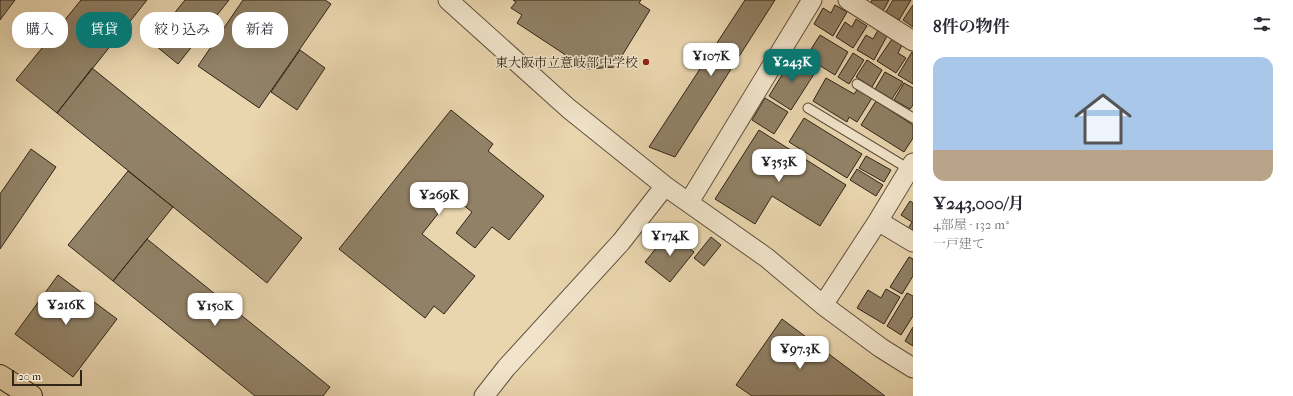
<!DOCTYPE html>
<html lang="ja">
<head>
<meta charset="utf-8">
<style>
  body { margin:0; font-family:"IM FELL French Canon","Noto Serif JP",serif; background:#f7f7f7; color:#2b2b33; height:100vh; display:flex; flex-direction:column; font-size:15px; white-space:nowrap }
  * { box-sizing:border-box; margin:0 }
  p { font-size:13px; color:#7c7c81 }
  .icon { flex:none; width:22px; height:22px; fill:none; stroke:currentColor; stroke-width:2; stroke-linecap:round; stroke-linejoin:round }
  .map { position:relative; flex:1; overflow:hidden }
  .drawer { display:flex; flex-direction:column; background:#fff; width:380px }
  .drawer>* { flex:none }
  .guide { position:absolute; left:12px; top:12px; width:380px; height:36px; display:flex; gap:8px }
  .scale { position:absolute; left:12px; bottom:10px; width:70px; box-sizing:border-box; padding-left:4px; border:2px solid #312518; border-top:0; font-size:11px; line-height:14px; white-space:nowrap; color:#312518; -webkit-text-stroke:3px #f1e4ca; paint-order:stroke }
  .price { position:absolute; translate:-50% -34px; padding:0 9px; border-radius:8px; background:#fff; color:#222; font-size:13px; line-height:26px; filter:drop-shadow(0 1px 2px #0008) }
  .price::after { content:''; position:absolute; left:50%; top:24px; width:12px; height:9px; margin-left:-6px; background:inherit; clip-path:polygon(0 0,100% 0,50% 100%) }
  .price.selected { background:#0f766e; color:#fff }
  ul { padding:0; list-style:none }
  li { display:grid; align-content:center; gap:8px; height:212px; padding:0 20px }
  li span { display:grid; place-items:center; height:124px; border-radius:12px; color:#555 }
  li>.icon { margin-inline-start:auto }
  span .icon { width:72px; height:72px; fill:#fffc; stroke-width:1 }
  li b { font-size:17px }
  h2 { display:flex; justify-content:space-between; align-items:center; height:48px; padding:0 20px; font-size:17px }
  .pill { padding:0 14px; border-radius:16px; background:#fff; box-shadow:0 4px 16px #0002; font-size:14px; line-height:36px }
  .pill.selected { background:#0f766e; color:#fff }
  main { display:flex; flex:1; min-height:0 }
  .map>svg:first-child { display:block }
</style>
</head>
<body>
<main>
<div class="map">
<svg width="913" height="396" viewBox="0 0 913 396">
  <rect width="100%" height="100%" fill="#e9d5ae"/>
  <filter id="stains"><feTurbulence type="fractalNoise" baseFrequency=".005" numOctaves="4"/><feColorMatrix values="0 0 0 0 .2 0 0 0 0 .09 0 0 0 0 .02 0 0 0 .5 -.17"/></filter>
  <radialGradient id="worn" r=".72"><stop offset=".6" stop-color="#630" stop-opacity="0"/><stop offset="1" stop-color="#630" stop-opacity=".3"/></radialGradient>
  <path fill="#918166" stroke="#312518" d="M 0,0 L 15,0 L 0,20 Z
    M 81,0 L 147,0 L 57,113 L 16,80 Z
    M 185,0 L 229,0 L 178,64 L 151,42 Z
    M 243,0 L 325,0 L 331,4 L 259,108 L 198,66 Z
    M 513,0 L 641,0 L 639,3 L 650,10 L 615,67 L 587,69 L 517,23 L 522,15 L 511,8 L 516,2 Z
    M 745,0 L 775,0 L 675,157 L 649,147 Z
    M 872,0 L 889,0 L 883,11 L 871,3 Z
    M 893,0 L 911,0 L 899,20 L 886,12 Z
    M 835,5 L 847,12 L 833,36 L 814,24 L 823,8 L 831,13 Z
    M 913,5 L 913,27 L 903,20 Z
    M 856,19 L 867,26 L 853,48 L 836,37 L 845,22 L 852,27 Z
    M 878,30 L 887,36 L 874,60 L 857,50 L 866,35 L 873,39 Z
    M 820,35 L 848,52 L 835,75 L 806,57 Z
    M 892,39 L 902,45 L 898,53 L 906,58 L 896,73 L 877,61 Z
    M 300,50 L 325,68 L 297,110 L 271,92 Z
    M 912,52 L 913,53 L 913,84 L 898,75 Z
    M 853,53 L 864,60 L 849,84 L 838,77 Z
    M 793,57 L 816,71 L 791,110 L 769,96 Z
    M 867,60 L 882,70 L 872,87 L 856,77 Z
    M 92,68 L 302,238 L 267,283 L 57,113 Z
    M 885,72 L 903,82 L 892,99 L 875,89 Z
    M 826,78 L 854,94 L 857,90 L 872,98 L 857,122 L 849,117 L 847,122 L 813,101 Z
    M 904,83 L 913,88 L 913,105 L 910,109 L 894,100 Z
    M 765,98 L 788,112 L 774,134 L 752,120 Z
    M 876,101 L 913,125 L 913,138 L 904,152 L 861,125 Z
    M 451,110 L 493,144 L 488,151 L 544,196 L 509,240 L 492,227 L 475,248 L 456,233 L 472,212 L 452,196 L 422,234 L 475,276 L 444,314 L 434,306 L 425,318 L 339,249 Z
    M 804,118 L 862,154 L 847,178 L 789,142 Z
    M 759,130 L 846,185 L 820,226 L 772,196 L 755,224 L 715,199 Z
    M 31,149 L 56,167 L 0,249 L 0,194 Z
    M 866,156 L 891,170 L 884,182 L 859,168 Z
    M 857,169 L 883,185 L 876,196 L 850,180 Z
    M 128,171 L 173,207 L 113,281 L 68,245 Z
    M 910,201 L 913,203 L 913,234 L 907,230 L 912,222 L 901,215 Z
    M 669,232 L 694,252 L 670,282 L 645,262 Z
    M 711,237 L 721,245 L 704,266 L 694,258 Z
    M 147,239 L 330,387 L 323,396 L 255,396 L 113,281 Z
    M 909,257 L 913,259 L 913,276 L 902,294 L 890,287 Z
    M 58,275 L 117,319 L 73,377 L 15,334 Z
    M 886,289 L 900,297 L 884,324 L 857,308 L 868,290 L 881,298 Z
    M 907,293 L 913,296 L 913,316 L 901,335 L 887,326 Z
    M 782,319 L 885,396 L 752,396 L 736,385 Z
    M 913,327 L 913,346 L 905,341 Z"/>
  <g fill="none" stroke-linecap="round" stroke-linejoin="round">
    <g stroke="#5f513e" stroke-width="11">
      <path id="service" d="M 857,84 L 913,118
        M 808,108 L 909,169"/>
    </g>
    <g stroke="#5f513e" stroke-width="21">
      <path id="minor" d="M 448,0 L 568,108 L 665,186 L 767,258 L 823,305 L 881,348 L 913,368
        M 848,0 L 913,41
        M 689,202 L 812,0
        M 878,221 L 913,242
        M 823,305 L 878,221 L 913,163
        M 484,396 L 506,368 L 621,242 L 665,186"/>
    </g>
    <g stroke="#312518" stroke-width="24">
      <path id="primary" d="M 0,376 L 31,396"/>
    </g>
    <use href="#service" stroke="#f1e4ca" stroke-width="9"/>
    <use href="#minor" stroke="#f1e4ca" stroke-width="19"/>
    <use href="#primary" stroke="#e9d5ae" stroke-width="22"/>
  </g>
  <circle fill="#8f2418" stroke="#f1e4ca" stroke-width="1.5" cx="646" cy="62" r="4"/>
  <g text-anchor="middle" stroke-width="3" stroke-linejoin="round" paint-order="stroke">
    <g font-size="13" fill="#312518" stroke="#f1e4ca" text-anchor="end">
      <text x="638" y="67">東大阪市立意岐部中学校</text>
    </g>
  </g>
  <rect width="100%" height="100%" filter="url(#stains)"/>
  <rect width="100%" height="100%" fill="url(#worn)"/>
</svg>
<div class="scale">20 m</div>
<b class="price" style="left:711px;top:77px">¥107K</b>
<b class="price selected" style="left:792px;top:83px">¥243K</b>
<b class="price" style="left:779px;top:183px">¥353K</b>
<b class="price" style="left:439px;top:216px">¥269K</b>
<b class="price" style="left:670px;top:257px">¥174K</b>
<b class="price" style="left:66px;top:326px">¥216K</b>
<b class="price" style="left:215px;top:327px">¥150K</b>
<b class="price" style="left:800px;top:370px">¥97.3K</b>
<div class="guide">
<a class="pill">購入</a>
<a class="pill selected">賃貸</a>
<a class="pill">絞り込み</a>
<a class="pill">新着</a>
</div>
</div>
<section class="drawer">
<h2>8件の物件<svg class="icon" aria-label="filters" viewBox="0 0 24 24"><path d="M4 7h16M4 17h16"/><circle cx="9" cy="7" r="2"/><circle cx="15" cy="17" r="2"/></svg></h2>
<ul>
<li><span style="background:linear-gradient(#a9c7e8 75%,#b9a48a 0)"><svg class="icon" aria-label="home" viewBox="0 0 24 24"><path d="M3 11l9-7 9 7M6 9v11h12V9"/></svg></span><div><b>¥243,000/月</b><p>4部屋 · 132 m²</p><p>一戸建て</p></div></li>
</ul>
</section>
</main>
</body>
</html>
